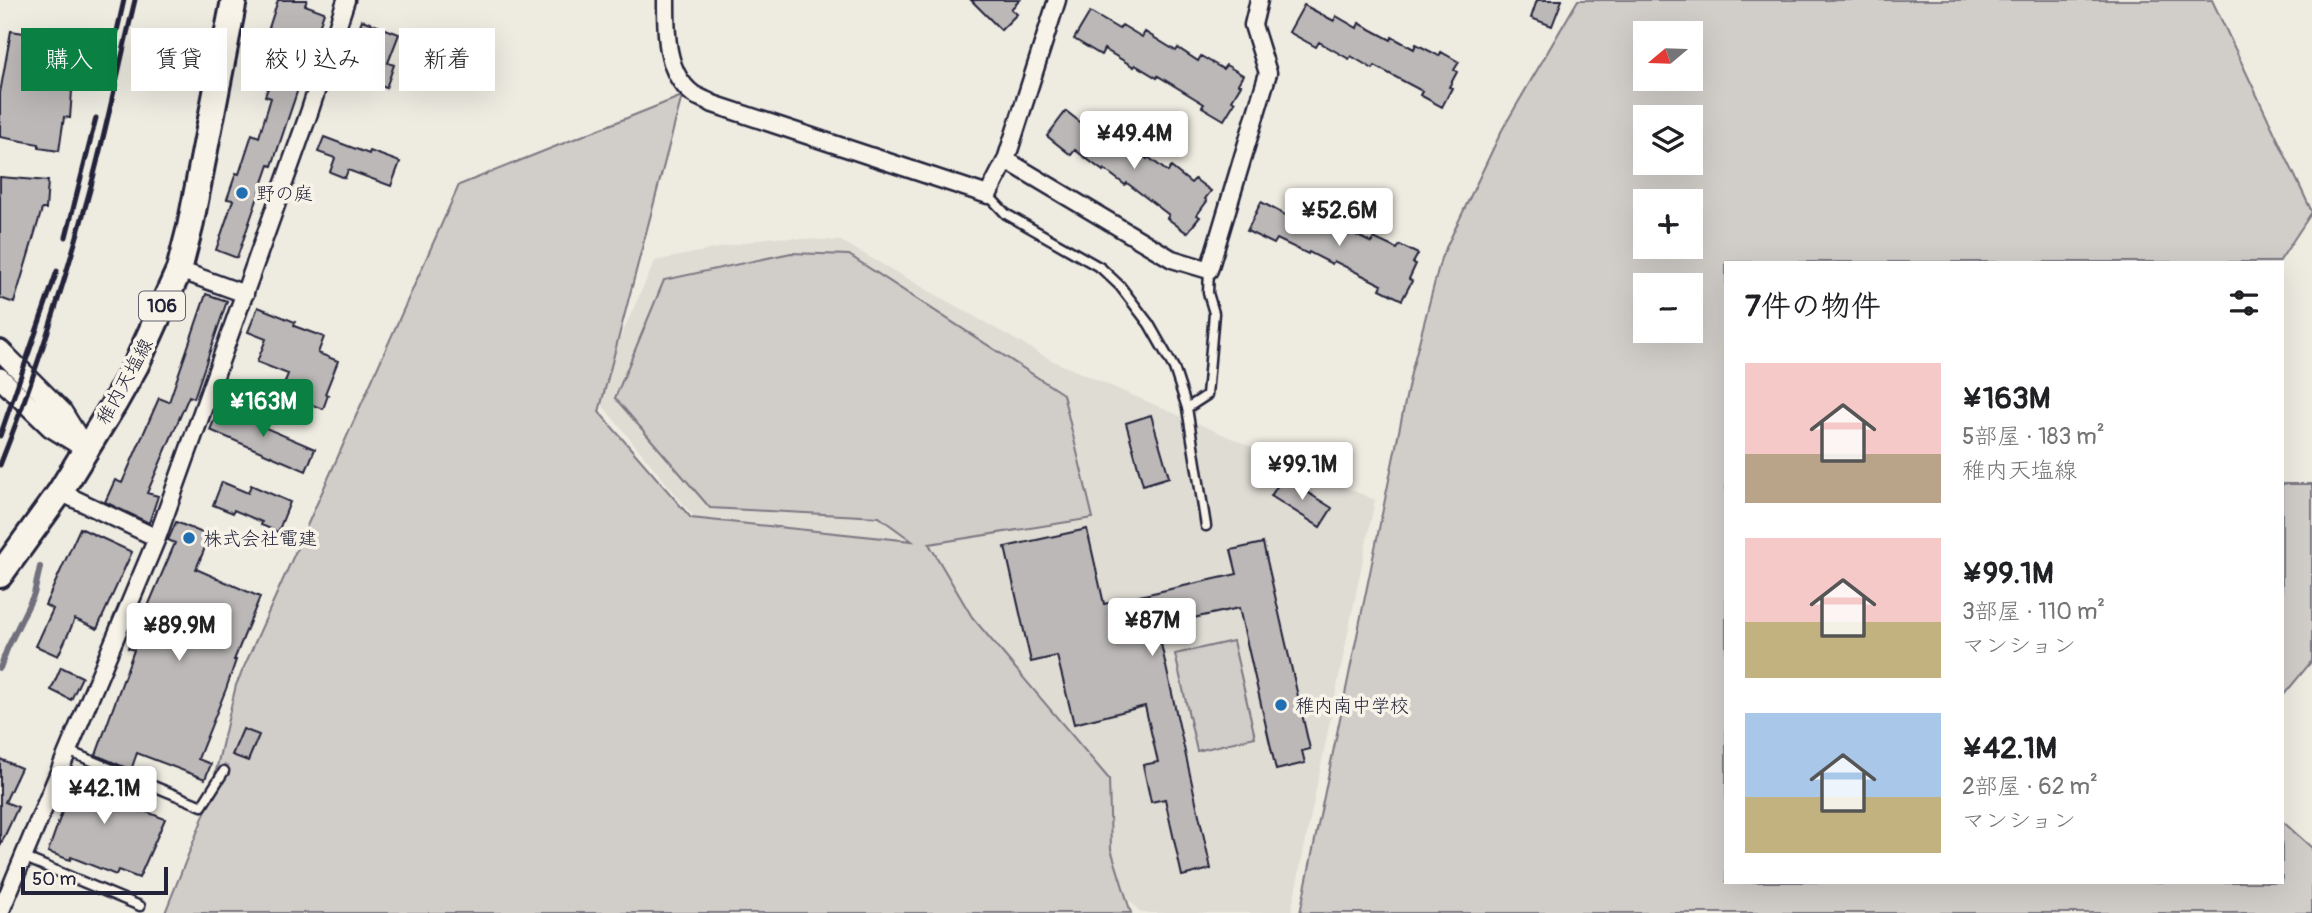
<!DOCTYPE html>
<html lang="ja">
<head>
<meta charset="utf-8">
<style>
  body { margin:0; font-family:Pangolin,"Klee One",sans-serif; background:#f2f2f2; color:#202124; height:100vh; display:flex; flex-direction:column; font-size:26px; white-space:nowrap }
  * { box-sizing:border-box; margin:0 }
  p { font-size:23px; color:#757577 }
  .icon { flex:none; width:38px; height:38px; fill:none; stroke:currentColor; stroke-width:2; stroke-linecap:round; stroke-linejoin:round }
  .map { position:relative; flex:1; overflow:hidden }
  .side { position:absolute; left:1724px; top:261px; width:560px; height:623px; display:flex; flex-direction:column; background:#fff; border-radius:0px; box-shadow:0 7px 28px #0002 }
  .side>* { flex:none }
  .top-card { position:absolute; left:21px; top:28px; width:665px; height:63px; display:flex; gap:14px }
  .needle { width:46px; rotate:251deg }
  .tools { position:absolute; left:1633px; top:21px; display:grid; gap:14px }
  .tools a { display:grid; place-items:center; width:70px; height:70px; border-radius:0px; background:#fff; box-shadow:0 7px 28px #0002; font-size:35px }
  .scale { position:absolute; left:21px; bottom:18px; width:147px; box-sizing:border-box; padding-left:7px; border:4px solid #22223b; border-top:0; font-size:19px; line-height:24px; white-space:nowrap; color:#22223b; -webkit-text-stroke:5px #f7f3e8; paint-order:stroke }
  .price { position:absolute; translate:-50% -60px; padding:0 16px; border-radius:7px; background:#fff; color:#222; font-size:23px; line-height:46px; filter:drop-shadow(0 2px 4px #0008) }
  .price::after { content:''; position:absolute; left:50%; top:42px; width:21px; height:16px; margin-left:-10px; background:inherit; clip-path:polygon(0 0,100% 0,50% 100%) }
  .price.current { background:#0b8043; color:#fff }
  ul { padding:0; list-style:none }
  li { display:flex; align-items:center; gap:21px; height:175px; padding:0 21px }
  li span { display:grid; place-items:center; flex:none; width:196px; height:140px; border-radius:0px; color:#555 }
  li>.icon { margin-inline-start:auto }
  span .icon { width:84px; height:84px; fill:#fffc; stroke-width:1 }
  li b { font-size:30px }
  h2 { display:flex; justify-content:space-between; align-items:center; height:84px; padding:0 21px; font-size:30px }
  .tag { padding:0 24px; border-radius:0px; background:#fff; box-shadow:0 7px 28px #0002; font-size:24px; line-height:63px }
  .tag.current { background:#0b8043; color:#fff }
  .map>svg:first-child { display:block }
</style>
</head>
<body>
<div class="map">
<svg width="2312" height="913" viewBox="0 0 2312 913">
  <rect width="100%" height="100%" fill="#eeebe1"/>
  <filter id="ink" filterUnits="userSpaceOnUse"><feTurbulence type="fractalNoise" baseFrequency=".0143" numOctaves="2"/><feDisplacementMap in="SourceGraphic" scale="14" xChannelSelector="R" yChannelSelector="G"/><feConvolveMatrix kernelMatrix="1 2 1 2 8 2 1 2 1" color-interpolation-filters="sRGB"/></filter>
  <g filter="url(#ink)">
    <path fill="#dfdcd4" d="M 772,237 L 841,241 L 1053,361 L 1375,500 L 1291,913 L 1141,913 L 1090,856 L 698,522 L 594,395 L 655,261 Z"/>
    <path fill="#d1cdc9" stroke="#7a7882" stroke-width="2" fill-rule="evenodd" d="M 1578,0 L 2212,0 L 2312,212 L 2279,262 L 1726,262 L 1726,882 L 2282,882 L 2282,821 L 2312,848 L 2312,913 L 1300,913 L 1411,373 L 1441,258 L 1502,130 ZM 1690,33 L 1690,79 L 1645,79 L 1645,33 ZM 1690,117 L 1690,163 L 1645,163 L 1645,117 ZM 1645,201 L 1690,201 L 1690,247 L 1645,247 ZM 1690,285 L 1690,331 L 1645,331 L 1645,285 Z
      M 682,96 L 599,412 L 691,518 L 912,541 L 879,517 L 710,508 L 615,398 L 664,280 L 791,253 L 849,255 L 1063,394 L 1093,518 L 929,544 L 972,617 L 1109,779 L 1111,849 L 1131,913 L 165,913 L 208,805 L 236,685 L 459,185 Z
      M 2282,484 L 2312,484 L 2312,661 L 2282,697 Z
      M 1233,641 L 1255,737 L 1197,751 L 1175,654 Z"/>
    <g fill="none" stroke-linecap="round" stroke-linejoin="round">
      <path stroke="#716f7b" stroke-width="6" d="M 0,668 L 7,649 L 34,594 L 40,567"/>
    </g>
    <path fill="#bbb8b7" stroke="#22223b" stroke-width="2" d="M 278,0 L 307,0 L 305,5 L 324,12 L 272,166 L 269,165 L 237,258 L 216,250 L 233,200 L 227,199 L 236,173 L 239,174 L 252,134 L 259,137 L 271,98 L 265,96 L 277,65 L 253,56 L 262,32 L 267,34 Z
      M 971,0 L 1020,0 L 1011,9 L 1017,14 L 1001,30 Z
      M 1537,0 L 1562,0 L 1552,26 L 1531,18 Z
      M 1304,5 L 1334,21 L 1336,16 L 1357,28 L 1359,23 L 1391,40 L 1392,37 L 1414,49 L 1416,44 L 1439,56 L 1441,52 L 1459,62 L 1454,70 L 1457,72 L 1449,87 L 1452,88 L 1442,107 L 1420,95 L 1422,91 L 1375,66 L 1373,69 L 1351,56 L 1349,59 L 1319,42 L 1316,47 L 1289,32 Z
      M 1090,12 L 1119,29 L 1122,25 L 1142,37 L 1145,32 L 1176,51 L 1178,48 L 1198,61 L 1201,56 L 1223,69 L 1226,65 L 1243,75 L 1238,84 L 1241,85 L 1232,100 L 1235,102 L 1224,120 L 1202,107 L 1204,104 L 1158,76 L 1157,78 L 1135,65 L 1134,67 L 1104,49 L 1101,55 L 1074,39 Z
      M 362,20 L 399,34 L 388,63 L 394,65 L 386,88 L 361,78 L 372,49 L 353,42 Z
      M 11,31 L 37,35 L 36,39 L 77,46 L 69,90 L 72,91 L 70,118 L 64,117 L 59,151 L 39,148 L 39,144 L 0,137 L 0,93 Z
      M 1066,111 L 1093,132 L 1096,128 L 1115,142 L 1118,138 L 1147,159 L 1148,157 L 1168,172 L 1171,167 L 1191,183 L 1195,179 L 1211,191 L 1205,199 L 1207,201 L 1197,215 L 1200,217 L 1187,233 L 1167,218 L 1169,215 L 1127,183 L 1125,185 L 1104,169 L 1103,171 L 1075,150 L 1071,155 L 1047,136 Z
      M 324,137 L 369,154 L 370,151 L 400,162 L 391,186 L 348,170 L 345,178 L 330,172 L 335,158 L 318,152 Z
      M 0,177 L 48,181 L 46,209 L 42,209 L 14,303 L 0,298 Z
      M 1261,202 L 1291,218 L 1293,213 L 1314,223 L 1317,219 L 1349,235 L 1350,232 L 1372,243 L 1374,238 L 1397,249 L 1400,245 L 1418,254 L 1413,263 L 1416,264 L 1409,279 L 1412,281 L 1402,300 L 1380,289 L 1382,285 L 1334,261 L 1332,264 L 1309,252 L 1308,254 L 1277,239 L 1274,244 L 1247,231 Z
      M 206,294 L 227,301 L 194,398 L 189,396 L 147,493 L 158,496 L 149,523 L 105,502 L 115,480 L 122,483 L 159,398 L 169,402 Z
      M 258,307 L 295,322 L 294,326 L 324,337 L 318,353 L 338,361 L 325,394 L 328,395 L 323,409 L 296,399 L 294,405 L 278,399 L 288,374 L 257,362 L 266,339 L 248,332 Z
      M 219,408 L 315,449 L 306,471 L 210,430 Z
      M 1151,415 L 1169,477 L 1143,485 L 1126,423 Z
      M 1283,477 L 1332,508 L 1320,527 L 1271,496 Z
      M 222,482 L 248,493 L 251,485 L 290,502 L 278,532 L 261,525 L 262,522 L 234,510 L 233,513 L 213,505 Z
      M 176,522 L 210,536 L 196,569 L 260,597 L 234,660 L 236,660 L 226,689 L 198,759 L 211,764 L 205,779 L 137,753 L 131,770 L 96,755 L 134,650 L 128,648 L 135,631 L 137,632 L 175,543 L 168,540 Z
      M 80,528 L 132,552 L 97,629 L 75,619 L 58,656 L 36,646 L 53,609 L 45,605 Z
      M 1087,529 L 1104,604 L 1237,574 L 1231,550 L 1263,543 L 1310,749 L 1302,751 L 1305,763 L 1276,770 L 1239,608 L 1157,626 L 1211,869 L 1182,876 L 1165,799 L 1151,802 L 1143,765 L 1158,762 L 1145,706 L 1074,724 L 1057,656 L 1031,662 L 1005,547 Z
      M 61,667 L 82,677 L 71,700 L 51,690 Z
      M 243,729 L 259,735 L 248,761 L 232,755 Z
      M 0,759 L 21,768 L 5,802 L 18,807 L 0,846 Z
      M 91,768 L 126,782 L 122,791 L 133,795 L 129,805 L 165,819 L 139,878 L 118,870 L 116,875 L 71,857 L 70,860 L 48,852 L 62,812 L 56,809 L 69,775 L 85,781 Z"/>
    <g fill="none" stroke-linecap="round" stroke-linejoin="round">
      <g stroke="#22223b" stroke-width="13">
        <path id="service" d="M 988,195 L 1006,214 L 1101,268 L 1120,286 L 1149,324 L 1174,368 L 1187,408 L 1206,526
          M 1187,408 L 1207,395 L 1214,313 L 1208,293 L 1209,270
          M 68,751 L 202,806 L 224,771
          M 23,857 L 140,906"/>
      </g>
      <g stroke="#22223b" stroke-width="21">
        <path id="minor" d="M 666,0 C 666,31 665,73 693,94 C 699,98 707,100 713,104 L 988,195 L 1006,160 L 1057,0
          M 1006,160 L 1172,259 L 1209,270 L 1268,73 L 1253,25 L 1259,0
          M 179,270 L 245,294
          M 60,492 L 157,538
          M 0,913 L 157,538 L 309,113 L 346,0"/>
      </g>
      <g stroke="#22223b" stroke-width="24">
        <path id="tertiary" d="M 0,350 L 62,412 L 85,449
          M 0,378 L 51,427 L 82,446"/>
      </g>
      <g stroke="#22223b" stroke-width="30">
        <path id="primary" d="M 0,575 L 60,492 L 114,404 L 136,365 L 179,270 L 190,227 L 234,0"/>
      </g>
      <use href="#service" stroke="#f7f3e8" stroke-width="8"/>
      <use href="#minor" stroke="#f7f3e8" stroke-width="16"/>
      <use href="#tertiary" stroke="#f7f3e8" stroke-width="19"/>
      <use href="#primary" stroke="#f7f3e8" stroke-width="24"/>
      <path stroke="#22223b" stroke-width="5" d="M 115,40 L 124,0
        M 66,237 L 96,118
        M 0,436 L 57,271
        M 0,465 C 35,377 63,288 88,197 C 106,132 119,66 135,0"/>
    </g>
  </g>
  <g fill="#1f6fb2" stroke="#f7f3e8" stroke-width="2.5">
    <circle cx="242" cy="193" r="7"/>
    <circle cx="189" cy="538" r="7"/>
    <circle cx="1281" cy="705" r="7"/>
  </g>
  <g text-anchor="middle" stroke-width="7" stroke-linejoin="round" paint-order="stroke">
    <rect fill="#f7f3e8" stroke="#62616f" stroke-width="2" x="139" y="291.5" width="46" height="29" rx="5"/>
    <g font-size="18" font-weight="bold" fill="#22223b">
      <text x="162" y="312">106</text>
    </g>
    <g font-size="19" fill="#22223b" stroke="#f7f3e8" text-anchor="start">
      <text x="256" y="200">野の庭</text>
      <text x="203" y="545">株式会社電建</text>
      <text x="1295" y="712">稚内南中学校</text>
    </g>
    <g font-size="19" fill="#22223b" stroke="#f7f3e8">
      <text transform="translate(124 381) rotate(-61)" y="7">稚内天塩線</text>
    </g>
  </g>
</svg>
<div class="tools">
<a><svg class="needle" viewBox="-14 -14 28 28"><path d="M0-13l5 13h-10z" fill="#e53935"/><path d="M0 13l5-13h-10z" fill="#757577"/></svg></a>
<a><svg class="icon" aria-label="layers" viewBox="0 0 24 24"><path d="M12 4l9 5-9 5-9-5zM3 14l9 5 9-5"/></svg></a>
<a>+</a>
<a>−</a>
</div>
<div class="scale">50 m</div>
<b class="price" style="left:1134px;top:171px">¥49.4M</b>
<b class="price" style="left:1339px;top:248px">¥52.6M</b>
<b class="price current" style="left:263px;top:439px">¥163M</b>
<b class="price" style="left:1302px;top:502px">¥99.1M</b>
<b class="price" style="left:1152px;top:658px">¥87M</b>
<b class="price" style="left:179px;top:663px">¥89.9M</b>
<b class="price" style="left:104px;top:826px">¥42.1M</b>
<div class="top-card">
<a class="tag current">購入</a>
<a class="tag">賃貸</a>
<a class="tag">絞り込み</a>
<a class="tag">新着</a>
</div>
<section class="side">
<h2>7件の物件<svg class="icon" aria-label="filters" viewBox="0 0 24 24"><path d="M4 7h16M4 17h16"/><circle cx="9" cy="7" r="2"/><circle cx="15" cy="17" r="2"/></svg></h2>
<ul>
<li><span style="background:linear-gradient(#f6c9c9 65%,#b9a48a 0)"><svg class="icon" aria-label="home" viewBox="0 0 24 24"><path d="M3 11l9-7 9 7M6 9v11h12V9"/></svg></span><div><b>¥163M</b><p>5部屋 · 183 m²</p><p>稚内天塩線</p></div></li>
<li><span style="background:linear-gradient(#f6c9c9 60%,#c2b280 0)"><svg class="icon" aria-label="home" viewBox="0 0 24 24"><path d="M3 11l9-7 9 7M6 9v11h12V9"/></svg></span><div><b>¥99.1M</b><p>3部屋 · 110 m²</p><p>マンション</p></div></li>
<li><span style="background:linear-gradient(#a9c7e8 60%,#c2b280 0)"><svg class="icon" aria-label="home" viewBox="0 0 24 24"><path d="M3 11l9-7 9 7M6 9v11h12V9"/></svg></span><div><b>¥42.1M</b><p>2部屋 · 62 m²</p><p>マンション</p></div></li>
</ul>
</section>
</div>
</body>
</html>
